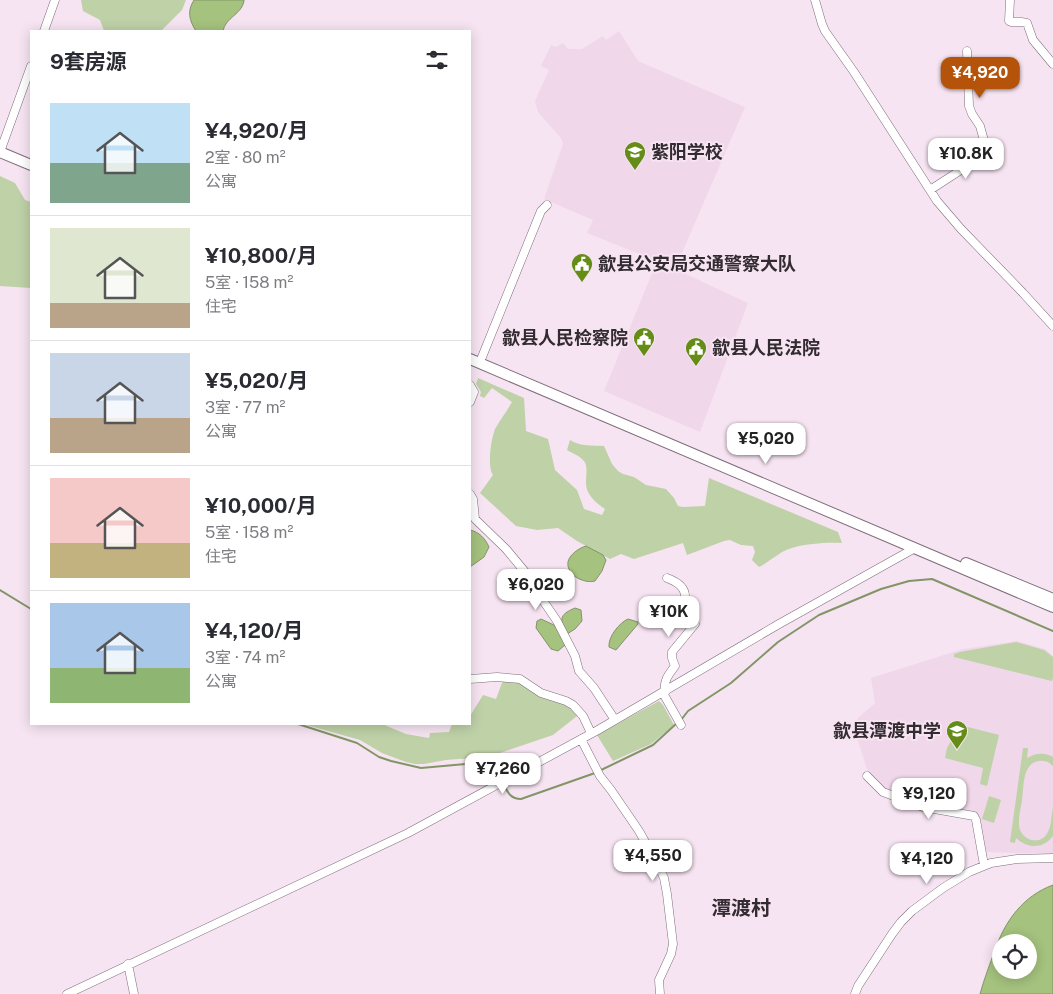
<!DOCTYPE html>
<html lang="zh">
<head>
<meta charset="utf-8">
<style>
  body { margin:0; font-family:"Public Sans","Noto Sans SC",sans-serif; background:#f2f2f3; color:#2b2b33; height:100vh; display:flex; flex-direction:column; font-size:19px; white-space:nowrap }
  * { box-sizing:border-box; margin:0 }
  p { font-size:16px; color:#7c7c81 }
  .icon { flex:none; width:28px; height:28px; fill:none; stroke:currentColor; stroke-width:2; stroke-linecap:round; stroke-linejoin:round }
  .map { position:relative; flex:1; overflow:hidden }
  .details { position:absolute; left:30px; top:30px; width:441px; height:695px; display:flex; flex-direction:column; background:#fff; border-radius:0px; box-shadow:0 2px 12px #0003 }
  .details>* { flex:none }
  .buttons { position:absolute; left:992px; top:934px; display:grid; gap:10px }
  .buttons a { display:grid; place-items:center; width:45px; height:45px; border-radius:50%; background:#fff; box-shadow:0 2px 12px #0003; font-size:25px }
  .price { position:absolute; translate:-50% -42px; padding:0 11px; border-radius:10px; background:#fff; color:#222; font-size:16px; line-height:32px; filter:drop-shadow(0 1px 2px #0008) }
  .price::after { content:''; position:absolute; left:50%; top:30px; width:15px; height:11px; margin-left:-8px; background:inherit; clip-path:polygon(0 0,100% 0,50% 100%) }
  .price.selected { background:#b45309; color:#fff }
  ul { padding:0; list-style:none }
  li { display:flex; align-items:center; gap:15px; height:125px; padding:0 20px }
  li+li { border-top:1px solid #e1e1e2 }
  li span { display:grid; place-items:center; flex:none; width:140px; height:100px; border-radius:0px; color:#555 }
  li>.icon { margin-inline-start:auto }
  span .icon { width:60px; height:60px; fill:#fffc; stroke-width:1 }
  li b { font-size:21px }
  h2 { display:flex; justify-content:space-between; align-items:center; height:60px; padding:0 20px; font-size:21px }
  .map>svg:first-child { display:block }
</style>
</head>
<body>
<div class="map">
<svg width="1053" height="994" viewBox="0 0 1053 994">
  <rect width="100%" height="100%" fill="#f7e4f2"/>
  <path fill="#f0d7e9" d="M 619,31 L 638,61 L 745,107 L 675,269 L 748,303 L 700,432 L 604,391 L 657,261 L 587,233 L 593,220 L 544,199 L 563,144 L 561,138 L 538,112 L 535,101 L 549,70 L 541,66 L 551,45 L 556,47 L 563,43 L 568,49 L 582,49 L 603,36 L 606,40 Z
    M 1017,641 L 1045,649 L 1053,656 L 1053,854 L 983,852 L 975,813 L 930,807 L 884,790 L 869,775 L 853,726 L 859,717 L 875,703 L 871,678 L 963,649 Z"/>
  <path fill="#bed1a7" d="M 81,0 L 186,0 L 182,10 L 161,31 L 104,31 L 100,20 L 83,11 Z
    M 0,176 L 15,183 L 25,200 L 31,202 L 31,288 L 0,286 Z
    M 478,378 L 524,398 L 526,431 L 548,439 L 555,470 L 577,490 L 584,509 L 602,515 L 605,509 C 595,502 585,494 586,481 C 586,475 588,466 584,461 C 580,456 572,453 567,450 L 570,440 C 581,447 592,445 604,446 L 612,464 L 618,471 L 623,474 L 634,477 L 646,485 L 666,489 L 674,498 L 678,506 L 683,507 L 705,506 L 709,478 L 838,532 L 842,543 C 826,542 796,544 782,552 C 774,557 767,563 759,567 L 752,560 L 755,552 L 753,546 L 741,545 L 730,540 L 724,541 L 687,555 L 683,543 L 634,559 L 621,554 L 610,559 L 577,541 L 558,528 L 537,530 L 516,526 L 480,493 L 493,475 C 487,467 491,439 495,429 C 500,420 507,411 512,402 L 492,388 L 484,398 L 480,396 L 481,392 L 476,384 Z
    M 1016,642 L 1044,650 L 1053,657 L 1053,678 L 1052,681 L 954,657 L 954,654 L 960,652 Z
    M 503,680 L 516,680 L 568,704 L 578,712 L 577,716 L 553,735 L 494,755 L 473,758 L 446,760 L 424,764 L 415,764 L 406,762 L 382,753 L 360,740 L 303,724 L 382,724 L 406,734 L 429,738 L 430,733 L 449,732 L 452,724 L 470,724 L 470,716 L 483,695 L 496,699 Z
    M 659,701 L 663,705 L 674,725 L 651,744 L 613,761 L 597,735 Z
    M 960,725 L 999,735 L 987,786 L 980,784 L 983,768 L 945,758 L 947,748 Z
    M 1023,748 L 1028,748 L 1027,758 C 1036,753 1044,752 1053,757 L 1053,766 C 1049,762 1045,760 1039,761 C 1022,763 1024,787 1022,800 C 1021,808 1017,821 1020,830 C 1023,837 1031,842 1039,840 C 1052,836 1051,818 1053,807 L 1053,836 C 1043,849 1028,849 1016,838 L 1015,843 L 1010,842 Z
    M 989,796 L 1001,800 L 994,823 L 982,819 Z"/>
  <path fill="#a5c27e" stroke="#829567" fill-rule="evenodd" d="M 194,0 L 244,0 L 244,1 C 242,14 225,18 223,31 L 196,31 C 189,20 187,11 194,0 Z
    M 470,530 C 479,532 485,538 489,547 L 484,557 L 470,567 Z
    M 586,546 L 603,555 L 606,560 L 602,571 L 595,581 C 584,584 566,575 568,562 C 569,555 579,548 586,546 Z
    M 575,608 L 581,610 L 582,621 L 575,629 L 567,634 C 560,620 558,615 575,608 Z
    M 541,619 L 554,625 L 565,641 L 565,645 L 558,651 L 551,649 L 536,628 L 537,621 Z
    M 628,619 L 638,622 L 638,624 L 616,650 L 609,647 C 608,637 619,623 628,619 Z
    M 1053,885 L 1053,994 L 980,994 C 984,979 990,964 995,950 C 1005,921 1023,896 1053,885 ZM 1001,942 L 1029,942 L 1029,970 L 1001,970 Z"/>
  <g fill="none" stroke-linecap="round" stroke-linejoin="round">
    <path stroke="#829567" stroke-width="2" d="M 0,590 L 31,609
      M 681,720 L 688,711 L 731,683 L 778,642 L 819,615 L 881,589 L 909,581 L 932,579 L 1053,631
      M 298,724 L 357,743 L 379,757 L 391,761 L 421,768 L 488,762 L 493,765 L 501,781
      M 599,771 L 653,745 L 677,723
      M 504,785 C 508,793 511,799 521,799 L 595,773"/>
    <g stroke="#7f6e7a" stroke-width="9">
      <path id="minor" d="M 815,0 L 822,24 L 825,31 L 854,72 L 937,201 L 961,229 L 1023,293 L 1053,326
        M 1010,0 L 1009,21 L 1011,22 L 1021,22 L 1027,23 L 1033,40 L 1053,64
        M 44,31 L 55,0
        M 0,152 L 31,66
        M 930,190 L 967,166 L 986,148 L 980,126 L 972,114 L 969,106 L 967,51
        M 482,357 L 541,211 L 547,205
        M 470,385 L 474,392 L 470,402
        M 470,494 L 473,499 L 475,519 L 506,549 L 536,585 L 542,599 L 557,621 L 575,656 L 579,671 L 594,688 L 615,720
        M 470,679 L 497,677 L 520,679 L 541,693 L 566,701 L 573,705 L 583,716 L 591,733
        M 665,692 C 663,681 669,674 675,666 L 672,658 L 672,652 L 695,624 L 683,609 C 683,605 685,600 685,596 C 685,587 675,581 667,578
        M 663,693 L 681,725
        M 581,739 L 600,776 L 611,790 L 639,831 L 659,867 L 664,878 L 667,894 L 673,944 L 671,954 L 659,980 L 660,994
        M 867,776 L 883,792 L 923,807 L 974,816 L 976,820 L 984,865
        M 128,964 L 134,994
        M 67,994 L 408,833 L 598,730 L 779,624 L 915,548
        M 855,994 L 858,986 L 892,934 L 901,922 L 912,911 L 943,888 L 969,872 L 991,863 L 1017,859 L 1053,858"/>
    </g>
    <g stroke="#7f6e7a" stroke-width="12">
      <path id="major" d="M 0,152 L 31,165
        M 470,359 L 1053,607
        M 966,563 L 1053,599"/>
    </g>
    <use href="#minor" stroke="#fff" stroke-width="8"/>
    <use href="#major" stroke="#fff" stroke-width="10"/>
  </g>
  <defs>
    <g id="school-pin" transform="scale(1.125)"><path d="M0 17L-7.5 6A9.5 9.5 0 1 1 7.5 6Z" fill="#658c17" stroke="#f7e4f2"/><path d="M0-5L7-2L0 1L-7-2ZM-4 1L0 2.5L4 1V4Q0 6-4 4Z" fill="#fff"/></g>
    <g id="civic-pin" transform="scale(1.125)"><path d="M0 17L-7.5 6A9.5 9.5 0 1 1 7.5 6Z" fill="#658c17" stroke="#f7e4f2"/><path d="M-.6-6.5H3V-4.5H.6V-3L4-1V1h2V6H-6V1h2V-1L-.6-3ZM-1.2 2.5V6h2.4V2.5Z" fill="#fff"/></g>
  </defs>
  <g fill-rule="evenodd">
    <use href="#school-pin" x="635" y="152"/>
    <use href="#civic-pin" x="582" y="264"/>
    <use href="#civic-pin" x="644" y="338"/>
    <use href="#civic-pin" x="696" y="348"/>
    <use href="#school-pin" x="957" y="731"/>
  </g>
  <g text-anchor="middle" stroke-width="4" stroke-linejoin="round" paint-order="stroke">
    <g font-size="18" font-weight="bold" fill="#322b30" stroke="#f7e4f2" text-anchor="start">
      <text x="651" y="158">紫阳学校</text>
      <text x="598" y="270">歙县公安局交通警察大队</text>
      <text x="628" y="344" text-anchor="end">歙县人民检察院</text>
      <text x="712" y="354">歙县人民法院</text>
      <text x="941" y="737" text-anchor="end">歙县潭渡中学</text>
    </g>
    <g font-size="20" font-weight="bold" fill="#322b30" stroke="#f7e4f2">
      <text x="741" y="915">潭渡村</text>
    </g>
  </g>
</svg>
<div class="buttons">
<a><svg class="icon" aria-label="locate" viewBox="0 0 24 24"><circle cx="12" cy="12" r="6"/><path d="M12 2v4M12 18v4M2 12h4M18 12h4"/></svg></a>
</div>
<b class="price selected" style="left:980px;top:99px">¥4,920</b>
<b class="price" style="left:966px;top:180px">¥10.8K</b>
<b class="price" style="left:766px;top:465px">¥5,020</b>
<b class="price" style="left:536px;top:611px">¥6,020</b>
<b class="price" style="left:669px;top:638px">¥10K</b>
<b class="price" style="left:503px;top:795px">¥7,260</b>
<b class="price" style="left:929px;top:820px">¥9,120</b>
<b class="price" style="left:653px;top:882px">¥4,550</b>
<b class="price" style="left:927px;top:885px">¥4,120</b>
<section class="details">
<h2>9套房源<svg class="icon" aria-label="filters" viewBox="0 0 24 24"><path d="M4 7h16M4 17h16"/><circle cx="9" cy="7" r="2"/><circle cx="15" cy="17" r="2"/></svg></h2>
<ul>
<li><span style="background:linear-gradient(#bfe0f5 60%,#7fa58c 0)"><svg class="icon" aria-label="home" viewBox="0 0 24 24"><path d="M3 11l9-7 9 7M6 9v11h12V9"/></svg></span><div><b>¥4,920/月</b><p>2室 · 80 m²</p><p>公寓</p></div></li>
<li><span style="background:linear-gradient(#dfe7d0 75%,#b9a48a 0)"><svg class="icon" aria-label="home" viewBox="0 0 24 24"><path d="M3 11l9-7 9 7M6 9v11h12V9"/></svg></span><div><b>¥10,800/月</b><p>5室 · 158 m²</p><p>住宅</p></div></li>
<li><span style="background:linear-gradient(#c9d6e8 65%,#b9a48a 0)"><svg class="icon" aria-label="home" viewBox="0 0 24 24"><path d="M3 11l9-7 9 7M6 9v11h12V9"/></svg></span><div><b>¥5,020/月</b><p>3室 · 77 m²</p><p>公寓</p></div></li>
<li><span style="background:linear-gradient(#f6c9c9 65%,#c2b280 0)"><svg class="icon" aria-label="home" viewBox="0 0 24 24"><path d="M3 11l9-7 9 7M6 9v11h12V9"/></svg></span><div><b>¥10,000/月</b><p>5室 · 158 m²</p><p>住宅</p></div></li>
<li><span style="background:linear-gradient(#a9c7e8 65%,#8fb573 0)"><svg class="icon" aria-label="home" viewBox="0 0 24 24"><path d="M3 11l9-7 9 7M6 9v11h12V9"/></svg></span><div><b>¥4,120/月</b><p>3室 · 74 m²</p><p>公寓</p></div></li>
</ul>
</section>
</div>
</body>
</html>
